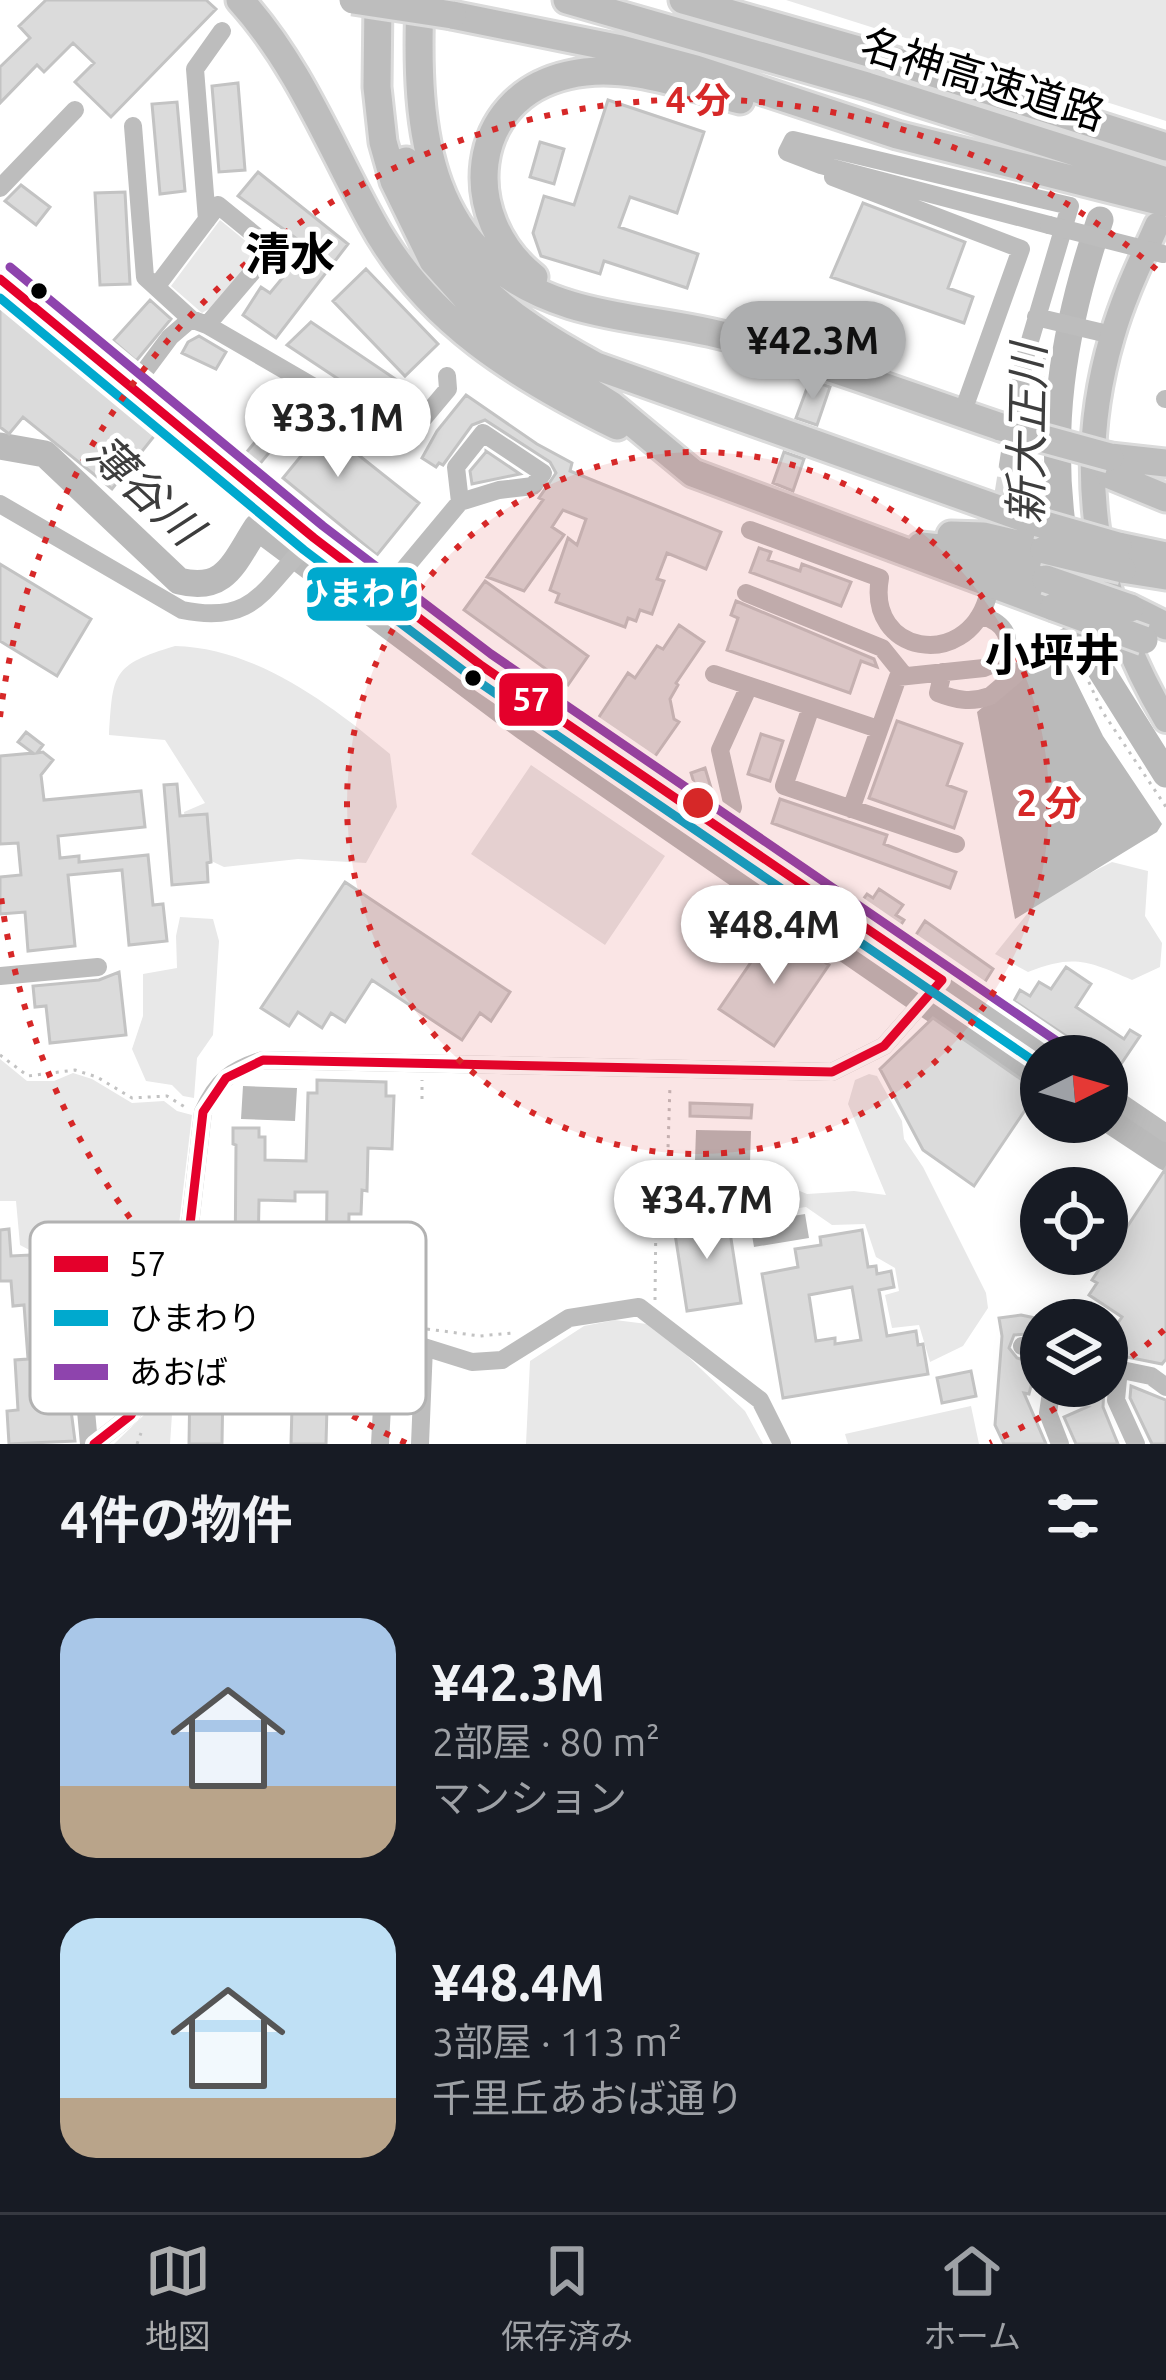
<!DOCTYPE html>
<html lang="ja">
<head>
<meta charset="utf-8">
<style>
  body { margin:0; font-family:Ubuntu,"Noto Sans JP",sans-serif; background:#242831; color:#f1f3f6; height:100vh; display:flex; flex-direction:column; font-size:45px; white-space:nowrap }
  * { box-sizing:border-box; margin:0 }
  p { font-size:39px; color:#9ea1a6 }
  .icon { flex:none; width:66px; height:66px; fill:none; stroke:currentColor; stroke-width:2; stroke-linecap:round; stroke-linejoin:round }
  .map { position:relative; height:1444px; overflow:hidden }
  .panel { display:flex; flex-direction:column; background:#171b24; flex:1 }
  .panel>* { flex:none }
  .needle { width:78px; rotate:85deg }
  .fabs { position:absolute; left:1020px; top:1035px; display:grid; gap:24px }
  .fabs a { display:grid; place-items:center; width:108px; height:108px; border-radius:50%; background:#171b24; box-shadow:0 6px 30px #0003; font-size:60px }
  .price { position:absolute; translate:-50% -102px; padding:0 27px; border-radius:42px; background:#fff; color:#222; font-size:39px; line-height:78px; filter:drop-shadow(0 3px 6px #0008) }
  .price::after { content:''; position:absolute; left:50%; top:72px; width:36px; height:27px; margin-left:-18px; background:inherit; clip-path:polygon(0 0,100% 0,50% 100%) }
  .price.current { background:#adaeaf; color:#111 }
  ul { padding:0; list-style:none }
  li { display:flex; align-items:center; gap:36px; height:300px; padding:0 60px }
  li span { display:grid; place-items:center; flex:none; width:336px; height:240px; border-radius:36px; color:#555 }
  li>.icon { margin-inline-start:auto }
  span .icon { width:144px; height:144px; fill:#fffc; stroke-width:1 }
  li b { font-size:51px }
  h2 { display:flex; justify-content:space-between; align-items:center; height:144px; padding:0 60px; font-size:51px }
  .tab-bar { display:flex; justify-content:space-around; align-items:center; height:168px; border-top:3px solid #363941; background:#171b24; font-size:33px; color:#9ea1a6 }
  .tab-bar a { display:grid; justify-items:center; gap:6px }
  .tab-bar .current { color:#adaeaf }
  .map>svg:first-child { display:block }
</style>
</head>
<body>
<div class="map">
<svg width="1166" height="1444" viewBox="0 0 1166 1444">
  <rect width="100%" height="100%" fill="#fff"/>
  <path fill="#e8e8e8" d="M 786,0 L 1166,0 L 1166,121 Z
    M 220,220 L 259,252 L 219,303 L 202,313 L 171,286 Z
    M 175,646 C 256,648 330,704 390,754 L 397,807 L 366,863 L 298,859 L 224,867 L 190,851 L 184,812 L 205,803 L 165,740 L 109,735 C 113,673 112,665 175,646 Z
    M 531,765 L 665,856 L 605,945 L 471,854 Z
    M 1112,862 L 1148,871 L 1145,916 L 1162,943 L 1160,967 L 1132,980 C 1088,961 1074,954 1028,972 L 995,954 L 1039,899 Z
    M 180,917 L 213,919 L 219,941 L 213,1035 L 197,1058 L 194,1098 L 183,1096 L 172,1085 L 146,1081 L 132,1049 L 143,1016 L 143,974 L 177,968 L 176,936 Z
    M 0,1059 L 27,1081 L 54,1081 L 73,1073 L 92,1079 L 132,1103 L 164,1101 L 177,1111 L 192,1115 L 178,1233 L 129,1236 L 118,1226 L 65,1269 L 20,1245 L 16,1201 L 0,1201 Z
    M 869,1074 L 877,1076 L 902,1121 L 904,1139 L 923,1167 L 986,1293 L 988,1308 L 963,1346 L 930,1362 L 919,1325 L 892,1328 L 885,1295 L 899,1291 L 895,1268 L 876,1257 L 865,1224 L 832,1225 L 806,1207 L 750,1215 L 739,1209 L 675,1217 L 678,1171 L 708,1174 L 728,1181 L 766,1177 L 807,1194 L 854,1191 L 886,1195 L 848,1104 L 855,1080 Z
    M 615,1320 L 655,1325 L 745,1411 L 763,1444 L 526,1444 L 530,1361 L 584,1326 Z
    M 971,1406 L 979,1444 L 848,1444 L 845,1434 Z
    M 147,1412 L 172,1414 L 170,1444 L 114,1444 Z"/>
  <path fill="#bababa" d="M 1054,647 L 1059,647 L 1103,736 L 1162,824 L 1157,832 L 1015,919 L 977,712 Z
    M 243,1086 L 297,1088 L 295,1121 L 241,1119 Z
    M 696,1130 L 751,1131 L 750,1162 L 695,1161 Z
    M 805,1214 L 809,1238 L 754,1247 L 750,1223 Z"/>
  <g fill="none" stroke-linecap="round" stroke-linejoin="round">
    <path stroke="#bababa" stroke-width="27" d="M 0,446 L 45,454 L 179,581 C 226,593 234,562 257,527 L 526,728 L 911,994 L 1003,1055 L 1041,1074
      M 1066,552 C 1046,434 1062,332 1100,220
      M 1076,601 L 1097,664 L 1166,774
      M 1107,1118 L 1166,1157"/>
  </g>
  <path fill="#dbdbdb" stroke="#c3c3c3" stroke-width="3" fill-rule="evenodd" d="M 46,0 L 206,0 L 216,9 L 111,117 L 75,82 L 94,63 L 73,43 L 44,72 L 37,65 L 0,103 L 0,67 L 30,38 L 19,26 Z
    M 238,83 L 245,170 L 219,172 L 212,86 Z
    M 608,100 L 704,132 L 677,213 L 630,197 L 619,227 L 698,254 L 687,288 L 604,261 L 600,274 L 541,256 L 533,233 L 544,196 L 574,205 Z
    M 177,102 L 185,191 L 160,194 L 152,104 Z
    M 540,142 L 564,149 L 554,184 L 530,177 Z
    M 258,172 L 348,244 L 276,338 L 243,315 L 261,287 L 270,293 L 308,247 L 238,196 Z
    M 21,185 L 50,207 L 36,225 L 5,201 Z
    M 125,192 L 130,284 L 100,285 L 95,193 Z
    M 863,203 L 965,242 L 948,288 L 973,297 L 964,323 L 831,277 Z
    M 366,269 L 438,344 L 405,376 L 333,301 Z
    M 150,300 L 171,319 L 136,361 L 113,341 Z
    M 0,302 L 159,430 L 112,489 L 23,417 L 9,434 L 0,427 Z
    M 836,307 L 857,315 L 843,353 L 822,346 Z
    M 311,322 L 422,397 L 405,419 L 400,420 L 287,345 Z
    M 199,336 L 226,352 L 216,369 L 182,353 L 188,342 Z
    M 810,380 L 830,387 L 817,425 L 796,418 Z
    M 279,392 L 419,503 L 377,555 L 283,478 L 315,439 L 294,422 L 259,465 L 245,454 L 280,412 L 270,404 Z
    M 466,395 L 537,444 L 572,463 L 570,471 L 721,532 L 706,569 L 667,553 L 657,579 L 664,581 L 652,614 L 640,610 L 636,621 L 628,618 L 625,627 L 556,602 L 559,594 L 550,590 L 568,538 L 577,545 L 586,519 L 563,510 L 552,527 L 564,535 L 524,591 L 487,577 L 543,500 L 539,498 L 556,473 L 550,462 L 485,420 L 472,425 L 443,465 L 439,463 L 436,467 L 422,458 L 437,431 Z
    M 486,452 L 486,451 L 520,474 L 472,484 L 470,471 Z
    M 784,452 L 804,459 L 793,491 L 773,483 Z
    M 759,548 L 771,552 L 768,560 L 800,571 L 802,564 L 851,582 L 841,606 L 750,572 Z
    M 0,564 L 91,619 L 57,676 L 0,641 Z
    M 485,581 L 588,656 L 568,685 L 464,610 Z
    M 736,601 L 874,659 L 877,667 L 861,661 L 850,693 L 727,650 L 738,618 L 731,615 Z
    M 679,625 L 704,642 L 676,683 L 678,685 L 670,699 L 674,719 L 679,722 L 651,762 L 595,723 L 628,673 L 635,678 L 657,646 L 663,649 Z
    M 897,721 L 962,744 L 947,785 L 966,792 L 954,828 L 869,798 Z
    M 26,732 L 43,745 L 37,753 L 43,752 L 53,760 L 41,775 L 44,800 L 141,791 L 145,827 L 58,836 L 60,858 L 79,856 L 79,862 L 148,855 L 153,905 L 163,904 L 167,941 L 129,945 L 122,870 L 68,875 L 75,946 L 28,951 L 25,912 L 0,914 L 0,877 L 21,875 L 18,843 L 0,844 L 0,756 L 33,753 L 18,742 Z
    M 761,734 L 783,741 L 770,781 L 748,774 Z
    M 705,768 L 712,791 L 698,796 L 691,773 Z
    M 177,784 L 180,816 L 207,814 L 211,862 L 207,863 L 208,882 L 172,885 L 164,785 Z
    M 780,799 L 887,835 L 884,844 L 956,872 L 950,888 L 772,823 Z
    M 345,882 L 510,992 L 491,1021 L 480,1013 L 462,1040 L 372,980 L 345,1022 L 331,1013 L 322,1028 L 298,1012 L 289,1026 L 261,1008 Z
    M 879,889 L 903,905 L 896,915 L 904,920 L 897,931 L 859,905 L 867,894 L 873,898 Z
    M 925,921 L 993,969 L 983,985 L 942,961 L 914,938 Z
    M 775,927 L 829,965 L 774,1046 L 719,1009 Z
    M 1066,967 L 1091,984 L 1076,1007 L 1124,1039 L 1130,1030 L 1140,1036 L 1117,1070 L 1107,1063 L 1107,1056 L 1096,1056 L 1014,1001 L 1020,990 L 1030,996 L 1039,982 L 1051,989 Z
    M 119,972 L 126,1035 L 50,1043 L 46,1006 L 35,1007 L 33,986 L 99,980 Z
    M 933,1018 L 1038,1091 L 974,1186 L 923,1150 L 880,1069 Z
    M 317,1080 L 386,1082 L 386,1096 L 394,1096 L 392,1149 L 368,1148 L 367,1191 L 362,1190 L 361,1214 L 349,1214 L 348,1274 L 326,1274 L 327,1192 L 295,1192 L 295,1201 L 259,1200 L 258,1255 L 281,1255 L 280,1280 L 256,1280 L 256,1271 L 235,1271 L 236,1145 L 233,1144 L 233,1128 L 259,1128 L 259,1137 L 265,1137 L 265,1160 L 306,1161 L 308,1093 L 317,1093 Z
    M 690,1103 L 752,1105 L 751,1118 L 690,1116 Z
    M 1166,1168 L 1166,1359 L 1162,1364 L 1107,1353 L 1107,1339 L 1122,1317 L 1089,1295 L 1097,1283 L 1092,1280 Z
    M 727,1213 L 741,1303 L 687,1311 L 673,1221 Z
    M 9,1229 L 11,1256 L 30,1255 L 32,1283 L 42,1282 L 43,1302 L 57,1301 L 75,1441 L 9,1444 L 7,1411 L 18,1410 L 15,1360 L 28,1359 L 24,1305 L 13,1306 L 11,1281 L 0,1281 L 0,1230 Z
    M 862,1230 L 868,1267 L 876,1266 L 877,1274 L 891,1271 L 894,1287 L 879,1290 L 887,1336 L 916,1331 L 918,1345 L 923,1344 L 928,1374 L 783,1398 L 762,1274 L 798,1267 L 795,1249 L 821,1245 L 820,1237 ZM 852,1287 L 861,1340 L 835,1344 L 835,1338 L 816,1341 L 809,1295 Z
    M 1021,1315 L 1040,1319 L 1038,1331 L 1030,1329 L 1029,1334 L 1014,1335 L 1009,1348 L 1017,1358 L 1041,1365 L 1036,1387 L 1031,1386 L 1029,1394 L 1024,1393 L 1046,1444 L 1004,1444 L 995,1425 L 1002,1336 L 999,1318 Z
    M 191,1318 L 224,1319 L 222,1444 L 189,1444 Z
    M 294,1331 L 329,1332 L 326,1444 L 291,1444 Z
    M 971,1371 L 976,1396 L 942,1403 L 937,1378 Z
    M 1065,1386 L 1104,1386 L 1103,1407 L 1118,1444 L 1076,1444 L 1064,1417 L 1087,1407 L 1063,1402 Z
    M 1131,1386 L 1166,1400 L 1166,1444 L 1152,1444 L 1130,1398 Z"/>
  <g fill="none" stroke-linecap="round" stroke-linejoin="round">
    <path stroke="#d9d9d9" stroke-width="18" stroke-dasharray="18 9" stroke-linecap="butt" d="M 995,549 L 1008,465"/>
    <g stroke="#dbdbdb" stroke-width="30">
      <path id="major" d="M 1157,225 C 1141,261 1123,298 1112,337 C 1073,469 1095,602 1166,720"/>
    </g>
    <g stroke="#dbdbdb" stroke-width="33">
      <path id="highway" d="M 240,0 C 299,65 330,146 372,222 C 427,322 518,377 617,426
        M 378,0 L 377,87 L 383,142 L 394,181 L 433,261 L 485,319 L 520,348 L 611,405 L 693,473 L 1054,607
        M 420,0 C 415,131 424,260 571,305 C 623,321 680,323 733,338 C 823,363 912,397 1001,427
        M 567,0 L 867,86 L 1166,181
        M 683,0 L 876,55 L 1166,147
        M 452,15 L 621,49 L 696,69 L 897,135 L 1166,203
        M 406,161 C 442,269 500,314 596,366 L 1038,523
        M 534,277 C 459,218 467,98 568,75 C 624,61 686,86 740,100
        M 1110,457 L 1166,463
        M 1110,475 L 1166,498
        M 951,535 L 983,536 L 1044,550
        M 921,546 L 967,551 L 1046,579
        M 1118,546 L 1166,556
        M 1122,569 L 1166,576
        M 1130,608 L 1166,626"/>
    </g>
    <path stroke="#c2c2c2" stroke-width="3" stroke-dasharray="3 6" stroke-linecap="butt" d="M 1039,415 L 1045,353
      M 1041,460 L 1045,504
      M 1074,649 L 1102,711 L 1166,807
      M 0,1055 L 28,1076 L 75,1070 L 97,1077 L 132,1098 L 167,1096 L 188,1109
      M 422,1099 L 422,1080
      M 655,1300 L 656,1213 L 666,1212 L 670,1085
      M 427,1329 L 480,1336 L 512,1333
      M 137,1444 L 141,1433"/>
    <path stroke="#bdbdbd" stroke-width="18" d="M 133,126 L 145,277 L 156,287
      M 833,177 L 1021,249 L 962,414
      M 0,188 L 75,110
      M 207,220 L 195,69 L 222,31
      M 0,279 L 314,538 L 482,666 L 1053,1056
      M 1036,317 L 1112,335
      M 207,325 L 395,434 L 412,432 L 448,389 L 447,376
      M 132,388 L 170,337 L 191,319 L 207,325 L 272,249 L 218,205 L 156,287 L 191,319
      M 1165,399 L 1166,399
      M 1008,465 L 1024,361 L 1070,206 L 793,140 L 787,152 L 821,165 L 1049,225
      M 0,504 L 182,610 C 260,626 264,583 314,538
      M 750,530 L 880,578 C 866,654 965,671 987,599
      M 385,592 L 460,502 L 499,490 L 533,486 L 543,473 L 483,433 L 456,467 L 460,502
      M 746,593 L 882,648 L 903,674
      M 943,672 L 938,693 C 956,700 971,703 990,696 L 1048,647 L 1069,635
      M 714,674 L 878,729
      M 811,707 L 784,786 L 956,844
      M 851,809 L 898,677 L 984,668 L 1001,661 C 1015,639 1005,623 982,616
      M 721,832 L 733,807 L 720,750 L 749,686
      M 0,976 L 98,967
      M 1107,1093 L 1166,1133
      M 183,1285 L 262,1312 L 325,1316 L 472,1362 L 502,1360 L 569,1318 L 639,1307 L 760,1400 L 782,1444
      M 1022,1346 L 1041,1352
      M 1112,1368 L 1151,1376 L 1166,1387
      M 1119,1369 L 1116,1400 L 1136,1444
      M 1052,1386 L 1048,1413 L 1060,1444
      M 89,1444 L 74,1277 L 121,1235
      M 94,1444 L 131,1415 L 153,1379 L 183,1285 L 203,1112 C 217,1081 231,1070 263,1060 L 832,1072 L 884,1046 L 942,980
      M 380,1444 L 386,1334
      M 420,1444 L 424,1347"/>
    <use href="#major" stroke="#bdbdbd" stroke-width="24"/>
    <use href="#highway" stroke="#bdbdbd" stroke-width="27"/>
    <g stroke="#dbdbdb" stroke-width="33" stroke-linecap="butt">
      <path id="highway-bridge" d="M 353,0 L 452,15
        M 1001,427 L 1110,457
        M 1038,523 L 1118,546
        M 1044,550 L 1122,569
        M 1046,579 L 1130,608
        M 1054,607 L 1144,640"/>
    </g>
    <path stroke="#bdbdbd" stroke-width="18" d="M 1049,225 L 1163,254"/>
    <use href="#highway-bridge" stroke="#bdbdbd" stroke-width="27"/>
    <g stroke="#fff" stroke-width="18">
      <path id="bus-1" d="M 0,279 L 314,538 L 482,666 L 942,980
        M 94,1444 L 131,1415 L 153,1379 L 183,1285 L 203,1112 L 226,1078 L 263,1060 L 832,1072 L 884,1046 L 942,980"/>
    </g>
    <g stroke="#fff" stroke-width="18">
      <path id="bus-2" d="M 0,298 L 304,550 L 473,678 L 1041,1066"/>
    </g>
    <g stroke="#fff" stroke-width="18">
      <path id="bus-3" d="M 10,267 L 323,526 L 491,654 L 1061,1044"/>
    </g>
    <use href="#bus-1" stroke="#e4002b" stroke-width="9"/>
    <use href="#bus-2" stroke="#00a9ce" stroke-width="9"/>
    <use href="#bus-3" stroke="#8e44ad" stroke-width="9"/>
  </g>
  <circle cx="698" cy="803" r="351" fill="#d62828" fill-opacity=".12"/>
  <g fill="none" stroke="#d62828" stroke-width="6" stroke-dasharray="6 12">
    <circle cx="698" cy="803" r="351"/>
    <path d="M1164 1330A703 703 0 0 1 1111 1372M1086 1389A703 703 0 0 1 990 1443M406 1443A703 703 0 0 1 0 889M0 717A703 703 0 0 1 1164 276"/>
  </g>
  <g fill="#000" stroke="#fff" stroke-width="4.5">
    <circle cx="39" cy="291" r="10"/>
    <circle cx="473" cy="678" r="10"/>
  </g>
  <g text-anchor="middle" stroke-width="10" stroke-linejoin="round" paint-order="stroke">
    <g font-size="42" fill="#000" stroke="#fff">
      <text transform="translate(983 79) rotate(17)" y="15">名神高速道路</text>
    </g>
    <g font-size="45" font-weight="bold" fill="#000" stroke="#fff">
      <text x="290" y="270">清水</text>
      <text x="1052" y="671">小坪井</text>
    </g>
    <g font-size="45" font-style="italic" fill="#3d3d3d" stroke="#fff">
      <text transform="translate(1027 434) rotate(-89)" y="16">新大正川</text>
      <text transform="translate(145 490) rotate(43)" y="16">薄谷川</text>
    </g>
  </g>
  <rect x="30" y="1222" width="396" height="192" rx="18" fill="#fff" stroke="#b2b2b2" stroke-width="3"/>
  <rect x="54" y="1256" width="54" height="16" fill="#e4002b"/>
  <rect x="54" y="1310" width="54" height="16" fill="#00a9ce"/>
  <rect x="54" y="1364" width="54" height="16" fill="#8e44ad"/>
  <g font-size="33" fill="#000">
    <text x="129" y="1276">57</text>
    <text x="129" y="1330">ひまわり</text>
    <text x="129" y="1384">あおば</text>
  </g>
  <circle cx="698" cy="803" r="18" fill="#d62828" stroke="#fff" stroke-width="6"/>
  <g font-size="36" text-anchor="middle" font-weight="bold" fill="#d62828" stroke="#fff" stroke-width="10" stroke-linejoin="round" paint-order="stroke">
    <text x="698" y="113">4 分</text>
    <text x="1049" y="816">2 分</text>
  </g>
  <g stroke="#fff" stroke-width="4.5">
    <rect x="305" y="565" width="114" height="58" rx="12" fill="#00a9ce"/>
    <rect x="497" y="671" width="68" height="57" rx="12" fill="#e4002b"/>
  </g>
  <g font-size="33" text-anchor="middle" font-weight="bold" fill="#fff">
    <text x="362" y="605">ひまわり</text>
    <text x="531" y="711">57</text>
  </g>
</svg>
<div class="fabs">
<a><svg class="needle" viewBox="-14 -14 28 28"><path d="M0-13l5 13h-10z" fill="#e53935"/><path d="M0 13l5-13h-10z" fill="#9ea1a6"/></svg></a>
<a><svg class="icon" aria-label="locate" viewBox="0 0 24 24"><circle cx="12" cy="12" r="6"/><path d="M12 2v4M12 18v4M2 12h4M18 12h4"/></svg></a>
<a><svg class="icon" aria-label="layers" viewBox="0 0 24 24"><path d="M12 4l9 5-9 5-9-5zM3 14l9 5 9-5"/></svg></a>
</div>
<b class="price current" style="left:813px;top:403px">¥42.3M</b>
<b class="price" style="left:338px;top:480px">¥33.1M</b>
<b class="price" style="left:774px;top:987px">¥48.4M</b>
<b class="price" style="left:707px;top:1262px">¥34.7M</b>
</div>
<section class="panel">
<h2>4件の物件<svg class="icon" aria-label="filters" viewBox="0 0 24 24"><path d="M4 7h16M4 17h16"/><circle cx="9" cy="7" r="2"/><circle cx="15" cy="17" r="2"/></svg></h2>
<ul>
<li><span style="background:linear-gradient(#a9c7e8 70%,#b9a48a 0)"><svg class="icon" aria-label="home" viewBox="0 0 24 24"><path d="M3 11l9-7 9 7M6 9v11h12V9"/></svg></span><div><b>¥42.3M</b><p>2部屋 · 80 m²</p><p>マンション</p></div></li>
<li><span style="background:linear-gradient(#bfe0f5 75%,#b9a48a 0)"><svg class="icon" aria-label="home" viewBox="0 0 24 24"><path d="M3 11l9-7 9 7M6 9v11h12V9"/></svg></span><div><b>¥48.4M</b><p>3部屋 · 113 m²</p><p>千里丘あおば通り</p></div></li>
</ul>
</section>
<nav class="tab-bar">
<a class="current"><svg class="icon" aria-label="map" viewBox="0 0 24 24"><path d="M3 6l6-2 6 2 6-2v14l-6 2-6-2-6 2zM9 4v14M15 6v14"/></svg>地図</a>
<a><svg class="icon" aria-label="saved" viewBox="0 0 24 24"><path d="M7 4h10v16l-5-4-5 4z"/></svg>保存済み</a>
<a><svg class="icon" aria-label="home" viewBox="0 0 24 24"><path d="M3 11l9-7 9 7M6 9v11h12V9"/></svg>ホーム</a>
</nav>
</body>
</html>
